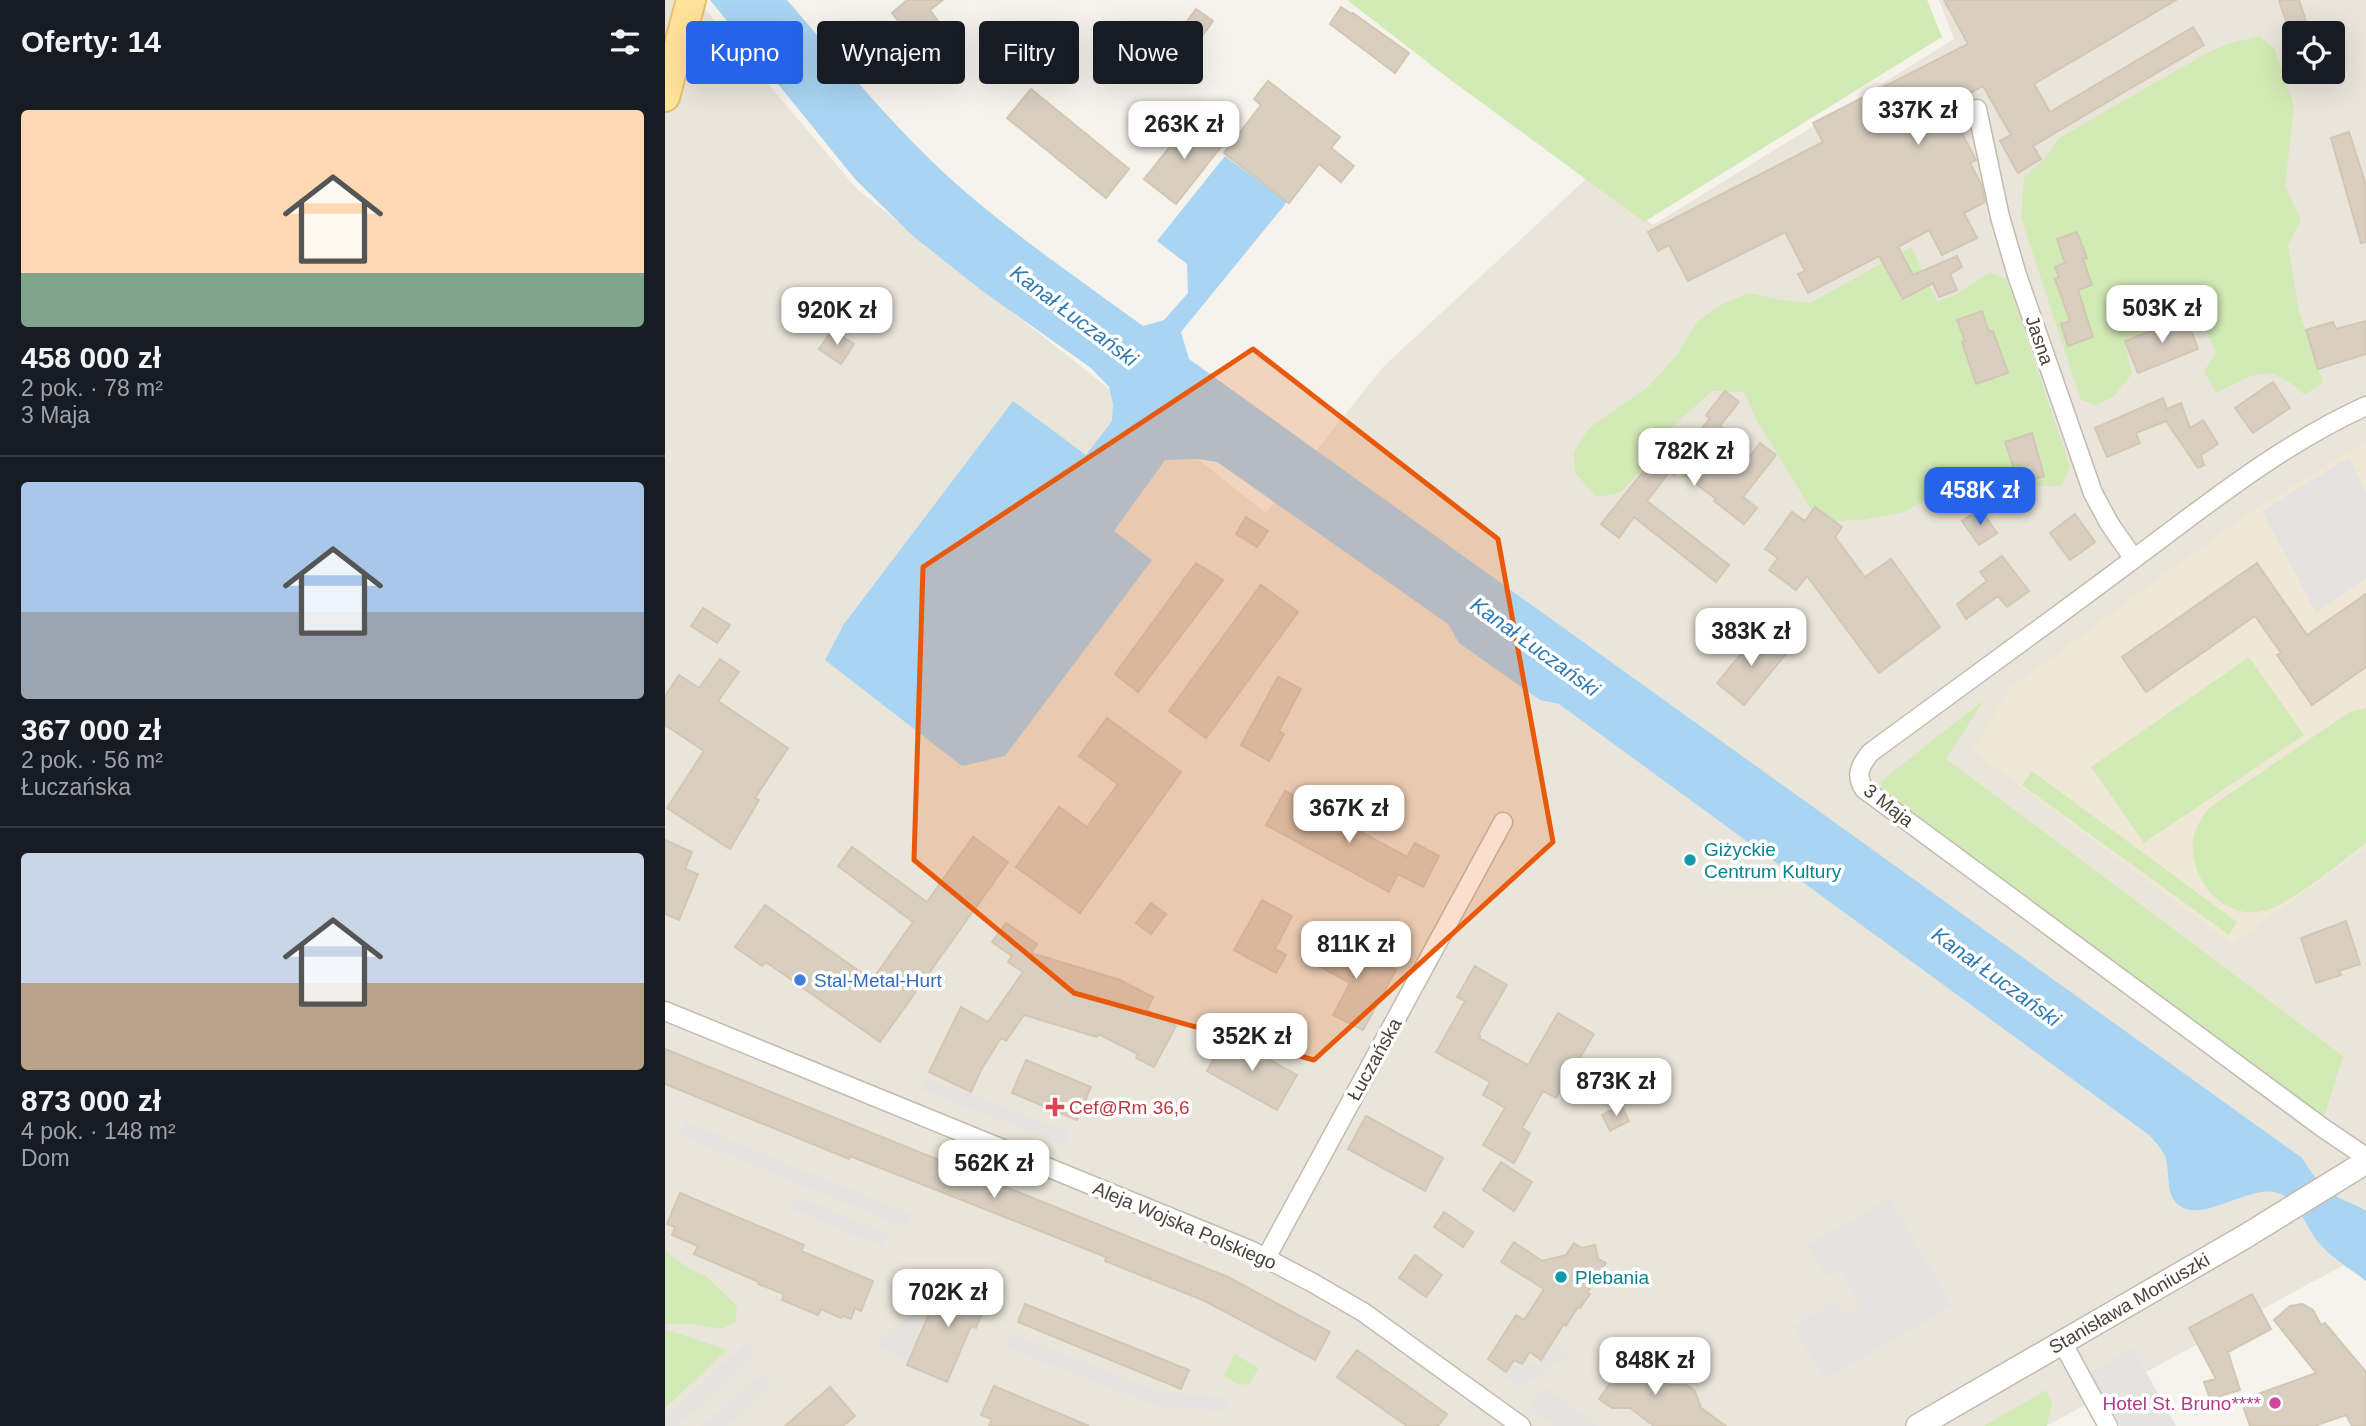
<!DOCTYPE html>
<html lang="pl">
<head>
<meta charset="utf-8">
<style>
  body { margin:0; font-family:Helvetica,sans-serif; background:#20242c; color:#f1f3f6; height:100vh; display:flex; flex-direction:column; font-size:26px; white-space:nowrap }
  * { box-sizing:border-box; margin:0 }
  p { font-size:23px; color:#9ea1a6 }
  .icon { flex:none; width:38px; height:38px; fill:none; stroke:currentColor; stroke-width:2; stroke-linecap:round; stroke-linejoin:round }
  .map { position:relative; flex:1; overflow:hidden }
  .panel { display:flex; flex-direction:column; background:#171b24; width:665px }
  .panel>* { flex:none }
  .hud { position:absolute; left:21px; top:21px; width:665px; height:63px; display:flex; gap:14px }
  .fabs { position:absolute; left:1617px; top:21px; display:grid; gap:14px }
  .fabs a { display:grid; place-items:center; width:63px; height:63px; border-radius:7px; background:#171b24; box-shadow:0 7px 28px #0002; font-size:35px }
  .price { position:absolute; translate:-50% -60px; padding:0 16px; border-radius:14px; background:#fff; color:#222; font-size:23px; line-height:46px; filter:drop-shadow(0 2px 4px #0008) }
  .price::after { content:''; position:absolute; left:50%; top:42px; width:21px; height:16px; margin-left:-10px; background:inherit; clip-path:polygon(0 0,100% 0,50% 100%) }
  .price.selected { background:#2563eb; color:#fff }
  ul { padding:0; list-style:none }
  li { display:grid; align-content:center; gap:14px; height:371px; padding:0 21px }
  li+li { border-top:2px solid #363941 }
  li span { display:grid; place-items:center; height:217px; border-radius:7px; color:#555 }
  li>.icon { margin-inline-start:auto }
  span .icon { width:126px; height:126px; fill:#fffc; stroke-width:1 }
  li b { font-size:30px }
  h2 { display:flex; justify-content:space-between; align-items:center; height:84px; padding:0 21px; font-size:30px }
  .chip { padding:0 24px; border-radius:7px; background:#171b24; box-shadow:0 7px 28px #0002; font-size:24px; line-height:63px }
  .chip.selected { background:#2563eb; color:#fff }
  main { display:flex; flex:1; min-height:0 }
  .map>svg:first-child { display:block }
</style>
</head>
<body>
<main>
<section class="panel">
<h2>Oferty: 14<svg class="icon" aria-label="filters" viewBox="0 0 24 24"><path d="M4 7h16M4 17h16"/><circle cx="9" cy="7" r="2"/><circle cx="15" cy="17" r="2"/></svg></h2>
<ul>
<li><span style="background:linear-gradient(#ffd9b3 75%,#7fa58c 0)"><svg class="icon" aria-label="home" viewBox="0 0 24 24"><path d="M3 11l9-7 9 7M6 9v11h12V9"/></svg></span><div><b>458 000 zł</b><p>2 pok. · 78 m²</p><p>3 Maja</p></div></li>
<li><span style="background:linear-gradient(#a9c7e8 60%,#9aa5b1 0)"><svg class="icon" aria-label="home" viewBox="0 0 24 24"><path d="M3 11l9-7 9 7M6 9v11h12V9"/></svg></span><div><b>367 000 zł</b><p>2 pok. · 56 m²</p><p>Łuczańska</p></div></li>
<li><span style="background:linear-gradient(#c9d6e8 60%,#b9a48a 0)"><svg class="icon" aria-label="home" viewBox="0 0 24 24"><path d="M3 11l9-7 9 7M6 9v11h12V9"/></svg></span><div><b>873 000 zł</b><p>4 pok. · 148 m²</p><p>Dom</p></div></li>
</ul>
</section>
<div class="map">
<svg width="1701" height="1426" viewBox="0 0 1701 1426">
  <rect width="100%" height="100%" fill="#f6f3ec"/>
  <path fill="#eae5da" fill-rule="evenodd" d="M 0,0 L 32,0 L 193,190 L 601,513 L 719,366 L 923,177 L 988,225 L 1289,39 L 1274,0 L 1701,0 L 1701,1253 L 1381,1426 L 0,1426 ZM 1629,33 L 1668,33 L 1668,72 L 1629,72 Z"/>
  <path fill="#efe8d6" d="M 1701,441 L 1701,848 L 1567,944 L 1308,751 L 1344,689 L 1579,516 Z"/>
  <path fill="#d2eab5" d="M 682,0 L 1262,0 L 1277,37 L 979,222 L 783,78 Z
    M 1594,36 L 1609,48 L 1629,106 L 1620,187 L 1636,220 L 1623,245 L 1634,311 L 1658,382 L 1640,395 C 1603,361 1592,373 1551,393 L 1539,371 L 1551,353 L 1533,312 L 1459,340 L 1467,374 L 1448,397 L 1431,405 L 1416,400 L 1356,218 L 1359,178 L 1381,157 L 1394,138 L 1540,54 L 1562,44 Z
    M 1246,247 L 1272,301 L 1290,295 L 1324,273 L 1342,279 L 1405,467 L 1396,486 L 1365,486 L 1338,478 L 1325,493 L 1271,493 L 1239,512 L 1198,520 L 1167,521 L 1147,511 L 1090,417 L 1079,392 L 1047,391 L 1005,429 L 993,455 L 954,493 L 932,497 L 910,473 L 909,452 L 924,428 L 983,387 L 1012,355 L 1032,322 L 1055,305 L 1084,293 L 1116,300 L 1145,303 Z
    M 1584,657 L 1639,735 L 1479,843 L 1426,767 Z
    M 1319,700 L 1281,759 L 1678,1056 L 1659,1117 L 1225,798 L 1217,789 L 1216,781 Z
    M 1701,708 L 1701,843 C 1676,862 1630,901 1602,910 C 1560,923 1524,880 1528,840 C 1530,827 1537,817 1545,807 L 1673,720 L 1685,712 Z
    M 1367,771 L 1572,922 L 1564,935 L 1357,785 Z
    M 0,1251 L 26,1270 L 41,1276 L 72,1306 L 70,1323 L 56,1329 L 27,1324 L 0,1324 Z
    M 0,1329 L 62,1350 L 0,1408 Z
    M 569,1354 L 594,1368 L 584,1384 L 574,1385 L 559,1376 Z
    M 1381,1390 L 1387,1402 L 1382,1426 L 1319,1426 Z"/>
  <path fill="#e5e3e0" d="M 1684,457 L 1701,491 L 1701,578 L 1651,613 L 1597,511 Z
    M 261,1077 L 404,1132 L 399,1145 L 256,1089 Z
    M 20,1121 L 246,1214 L 241,1228 L 14,1135 Z
    M 131,1196 L 223,1234 L 218,1247 L 125,1208 Z
    M 1225,1198 L 1287,1306 L 1159,1380 L 1128,1326 L 1171,1301 L 1180,1316 L 1196,1306 L 1176,1271 L 1161,1278 L 1142,1245 Z
    M 255,1303 L 263,1307 L 244,1361 L 210,1346 Z
    M 347,1333 L 495,1392 L 564,1397 L 562,1411 L 491,1406 L 341,1347 Z
    M 81,1342 L 92,1353 L 13,1426 L 0,1426 L 0,1418 Z
    M 888,1344 L 906,1355 L 854,1388 L 840,1378 L 848,1364 L 857,1368 L 862,1361 L 872,1365 Z
    M 1468,1348 L 1511,1426 L 1455,1426 L 1426,1372 Z
    M 98,1373 L 109,1383 L 61,1426 L 36,1426 Z
    M 878,1386 L 934,1426 L 889,1426 L 863,1407 Z"/>
  <path fill="#a9d4f2" d="M 45,0 L 122,0 C 180,67 236,137 304,195 C 359,242 419,283 478,326 L 499,320 L 523,293 L 522,264 L 492,241 L 560,156 L 622,202 L 516,332 L 524,359 L 1637,1158 C 1646,1173 1656,1186 1671,1196 C 1680,1202 1691,1204 1701,1211 L 1701,1281 C 1683,1267 1660,1254 1648,1235 C 1639,1221 1629,1195 1609,1192 C 1582,1187 1538,1222 1515,1206 C 1499,1195 1506,1172 1500,1156 C 1496,1148 1490,1141 1484,1135 L 894,704 L 875,700 L 794,643 L 783,624 L 552,462 L 533,459 L 500,460 L 449,531 L 487,560 L 340,756 L 297,766 L 160,660 L 179,624 L 348,401 L 421,455 L 447,421 L 448,404 L 444,387 L 426,368 L 316,290 L 248,236 L 190,179 Z"/>
  <path fill="#d8cfc1" stroke="#d3c7b4" stroke-width="2" d="M 242,0 L 278,0 L 265,10 L 273,21 L 250,41 L 227,13 Z
    M 1279,0 L 1511,0 L 1369,84 L 1385,112 L 1528,27 L 1539,45 L 1368,146 L 1376,159 L 1353,173 L 1335,141 L 1346,135 L 1318,86 L 1282,105 L 1311,160 L 1305,163 L 1316,184 L 1320,202 L 1299,213 L 1312,238 L 1277,255 L 1264,230 L 1233,247 L 1248,275 L 1292,256 L 1297,267 L 1285,274 L 1292,290 L 1274,297 L 1268,283 L 1238,299 L 1214,256 L 1143,293 L 1133,274 L 1140,271 L 1120,232 L 1023,281 L 1004,245 L 993,251 L 983,232 L 1158,142 L 1148,123 L 1303,44 Z
    M 1614,0 L 1634,0 L 1645,33 L 1625,33 Z
    M 676,7 L 687,14 L 688,13 L 744,53 L 730,73 L 665,24 Z
    M 531,9 L 548,21 L 532,43 L 515,31 Z
    M 467,32 L 489,49 L 473,69 L 451,52 Z
    M 603,81 L 675,137 L 666,148 L 689,166 L 676,182 L 654,164 L 624,203 L 559,153 L 596,105 L 589,99 Z
    M 366,89 L 464,169 L 441,198 L 342,118 Z
    M 528,118 L 559,143 L 511,204 L 479,179 Z
    M 1684,132 L 1701,185 L 1701,242 L 1696,243 L 1666,138 Z
    M 1412,232 L 1422,258 L 1418,259 L 1427,285 L 1413,290 L 1428,337 L 1403,346 L 1396,324 L 1405,321 L 1390,279 L 1394,277 L 1390,267 L 1400,263 L 1392,239 Z
    M 1317,311 L 1324,332 L 1328,331 L 1343,373 L 1311,384 L 1297,342 L 1300,341 L 1292,320 Z
    M 1521,317 L 1533,349 L 1473,373 L 1460,341 Z
    M 1701,321 L 1701,354 L 1653,369 L 1641,330 L 1668,322 L 1671,329 Z
    M 167,330 L 189,344 L 176,364 L 154,349 Z
    M 1608,382 L 1625,408 L 1588,433 L 1570,408 Z
    M 1060,391 L 1074,402 L 1055,426 L 1062,431 L 1048,449 L 1074,470 L 1095,443 L 1111,455 L 1078,497 L 1092,508 L 1079,524 L 1049,501 L 1051,499 L 1013,470 L 1009,475 L 1005,471 L 982,501 L 1064,565 L 1051,582 L 969,517 L 954,538 L 936,524 L 1002,442 L 1017,454 L 1045,418 L 1048,421 L 1041,415 Z
    M 1498,398 L 1502,409 L 1516,403 L 1525,428 L 1538,420 L 1553,444 L 1536,455 L 1539,465 L 1533,468 L 1501,421 L 1471,433 L 1475,443 L 1442,457 L 1430,428 Z
    M 1367,433 L 1379,476 L 1354,484 L 1340,442 Z
    M 1150,507 L 1177,527 L 1170,537 L 1200,577 L 1226,559 L 1275,627 L 1214,673 L 1142,576 L 1131,590 L 1104,570 L 1113,558 L 1100,549 L 1127,512 L 1140,521 Z
    M 1315,509 L 1332,533 L 1314,545 L 1297,521 Z
    M 1410,514 L 1430,542 L 1405,560 L 1385,533 Z
    M 581,517 L 603,531 L 592,547 L 571,534 Z
    M 1337,556 L 1364,591 L 1342,607 L 1333,596 L 1301,619 L 1292,604 L 1322,581 L 1315,572 Z
    M 531,563 L 558,580 L 473,692 L 450,674 Z
    M 1592,563 L 1642,635 L 1701,594 L 1701,667 L 1647,705 L 1612,655 L 1616,653 L 1590,616 L 1481,692 L 1457,657 Z
    M 596,585 L 633,612 L 541,738 L 504,711 Z
    M 38,608 L 65,625 L 52,643 L 26,626 Z
    M 1094,632 L 1121,654 L 1079,705 L 1052,683 Z
    M 55,659 L 74,672 L 53,701 L 123,748 L 90,798 L 94,800 L 65,849 L 2,808 L 39,751 L 0,725 L 0,696 L 14,675 L 34,688 Z
    M 613,677 L 636,689 L 614,731 L 619,734 L 604,761 L 576,745 Z
    M 442,718 L 516,772 L 415,913 L 351,867 L 394,807 L 422,827 L 453,784 L 414,756 Z
    M 620,791 L 742,857 L 750,843 L 774,856 L 758,887 L 733,874 L 724,892 L 601,825 Z
    M 308,837 L 343,862 L 215,1042 L 101,962 L 97,966 L 70,947 L 100,905 L 207,980 L 248,922 L 173,866 L 187,847 L 262,902 Z
    M 0,840 L 27,852 L 20,869 L 33,874 L 14,920 L 0,914 Z
    M 597,900 L 627,916 L 610,949 L 621,955 L 611,973 L 569,950 Z
    M 486,903 L 501,914 L 486,934 L 471,923 Z
    M 1681,921 L 1695,964 L 1674,971 L 1676,975 L 1651,983 L 1636,938 Z
    M 341,923 L 372,944 L 366,953 L 455,980 L 488,997 L 482,1010 L 511,1026 L 489,1067 L 471,1058 L 473,1054 L 433,1034 L 432,1037 L 359,1015 L 341,1041 L 336,1038 L 317,1068 L 306,1092 L 264,1072 L 296,1007 L 323,1022 L 358,972 L 343,962 L 347,956 L 327,942 Z
    M 668,936 L 731,970 L 698,1030 L 668,1015 L 685,983 L 652,965 Z
    M 810,966 L 842,985 L 813,1035 L 815,1036 L 814,1038 L 863,1065 L 893,1013 L 929,1034 L 891,1098 L 878,1091 L 857,1128 L 865,1133 L 849,1163 L 818,1145 L 840,1108 L 818,1095 L 825,1082 L 771,1052 L 800,1001 L 792,997 Z
    M 561,1036 L 632,1075 L 612,1110 L 542,1071 Z
    M 0,1049 L 563,1277 L 665,1332 L 650,1360 L 540,1301 L 440,1261 L 441,1257 L 185,1156 L 184,1159 L 0,1084 Z
    M 361,1060 L 426,1087 L 412,1120 L 347,1093 Z
    M 956,1105 L 964,1121 L 945,1131 L 937,1115 Z
    M 701,1116 L 778,1158 L 760,1191 L 683,1149 Z
    M 836,1162 L 867,1182 L 849,1211 L 818,1190 Z
    M 15,1193 L 139,1245 L 136,1251 L 208,1281 L 196,1311 L 190,1308 L 186,1319 L 178,1316 L 176,1318 L 156,1309 L 153,1315 L 117,1300 L 119,1294 L 93,1284 L 94,1282 L 29,1254 L 33,1246 L 7,1235 L 10,1227 L 2,1224 Z
    M 779,1212 L 808,1232 L 798,1247 L 769,1227 Z
    M 849,1242 L 877,1261 L 901,1255 L 909,1243 L 917,1248 L 930,1245 L 933,1259 L 941,1263 L 922,1293 L 925,1294 L 915,1308 L 913,1307 L 901,1326 L 899,1324 L 876,1360 L 865,1352 L 857,1364 L 849,1360 L 841,1372 L 823,1359 L 851,1315 L 859,1320 L 879,1289 L 836,1262 Z
    M 750,1255 L 777,1275 L 761,1297 L 734,1278 Z
    M 285,1277 L 325,1293 L 311,1328 L 306,1326 L 282,1382 L 242,1365 L 266,1309 L 271,1311 Z
    M 1587,1294 L 1606,1329 L 1563,1352 L 1575,1390 L 1545,1399 L 1539,1382 L 1551,1379 L 1524,1328 Z
    M 360,1304 L 524,1370 L 516,1389 L 353,1322 Z
    M 1637,1304 L 1648,1310 L 1656,1325 L 1660,1323 L 1701,1372 L 1701,1426 L 1687,1426 L 1681,1415 L 1649,1426 L 1585,1426 L 1576,1400 L 1651,1373 L 1609,1320 L 1625,1306 Z
    M 970,1349 L 982,1358 L 989,1374 L 1003,1385 L 1022,1385 L 1030,1391 L 1036,1408 L 1061,1426 L 989,1426 L 965,1408 L 947,1408 L 934,1399 Z
    M 692,1350 L 782,1414 L 773,1426 L 742,1426 L 672,1377 Z
    M 329,1386 L 424,1426 L 324,1426 L 327,1419 L 316,1415 Z
    M 165,1387 L 190,1416 L 178,1426 L 120,1426 Z"/>
  <g fill="none" stroke-linecap="round" stroke-linejoin="round">
    <g stroke="#c2bbae" stroke-width="21">
      <path id="minor" d="M 1312,109 L 1335,217 L 1352,275 L 1428,493 L 1444,523 L 1469,559
        M 1701,406 C 1617,444 1544,503 1470,558 C 1382,624 1293,688 1205,753 C 1195,766 1190,775 1199,789 L 1658,1128 L 1701,1157
        M 0,1011 L 585,1250 L 648,1283 L 698,1312 L 856,1426
        M 601,1258 L 838,822
        M 1397,1342 L 1443,1426"/>
    </g>
    <g stroke="#c2bbae" stroke-width="26">
      <path id="tertiary" d="M 1253,1426 L 1581,1236 L 1701,1162"/>
    </g>
    <g stroke="#e6c16a" stroke-width="32">
      <path id="primary" d="M 0,97 L 26,0"/>
    </g>
    <use href="#minor" stroke="#fff" stroke-width="18"/>
    <use href="#tertiary" stroke="#fff" stroke-width="23"/>
    <use href="#primary" stroke="#ffe39c" stroke-width="28"/>
  </g>
  <path fill="#e8590c" fill-opacity="0.2" stroke="#e8590c" stroke-width="5" stroke-linejoin="round" d="M 588,349 L 833,539 L 888,842 L 649,1060 L 409,993 L 249,860 L 258,567 Z"/>
  <g fill="#0f9aa8" stroke="#fff" stroke-width="2.5">
    <circle cx="1025" cy="860" r="7"/>
    <circle cx="896" cy="1277" r="7"/>
  </g>
  <circle fill="#3f7fe0" stroke="#fff" stroke-width="2.5" cx="135" cy="980" r="7"/>
  <path fill="#e0444e" stroke="#fff" stroke-width="2.5" d="M386.5 1096.5h7v7h7v7h-7v7h-7v-7h-7v-7h7z"/>
  <circle fill="#d1479c" stroke="#fff" stroke-width="2.5" cx="1610" cy="1403" r="7"/>
  <g text-anchor="middle" stroke-width="7" stroke-linejoin="round" paint-order="stroke">
    <g font-size="19" fill="#4b4439" stroke="#fff">
      <text transform="translate(1375 340) rotate(71)" y="7">Jasna</text>
      <text transform="translate(1224 805) rotate(38)" y="7">3 Maja</text>
      <text transform="translate(709 1059) rotate(-61)" y="7">Łuczańska</text>
      <text transform="translate(520 1225) rotate(23)" y="7">Aleja Wojska Polskiego</text>
      <text transform="translate(1464 1303) rotate(-30)" y="7">Stanisława Moniuszki</text>
    </g>
    <g font-size="19" fill="#0d838f" stroke="#fff" text-anchor="start">
      <text x="1039" y="856">Giżyckie<tspan x="1039" dy="22">Centrum Kultury</tspan></text>
      <text x="910" y="1284">Plebania</text>
    </g>
    <g font-size="19" fill="#366cbe" stroke="#fff" text-anchor="start">
      <text x="149" y="987">Stal-Metal-Hurt</text>
    </g>
    <g font-size="19" fill="#be3a42" stroke="#fff" text-anchor="start">
      <text x="404" y="1114">Cef@Rm 36,6</text>
    </g>
    <g font-size="19" fill="#b23c85" stroke="#fff" text-anchor="end">
      <text x="1596" y="1410">Hotel St. Bruno****</text>
    </g>
    <g font-size="21" font-style="italic" fill="#2e7ab2" stroke="#fff">
      <text transform="translate(409 316) rotate(37)" y="7">Kanał Łuczański</text>
      <text transform="translate(870 647) rotate(36)" y="7">Kanał Łuczański</text>
      <text transform="translate(1331 977) rotate(36)" y="7">Kanał Łuczański</text>
    </g>
  </g>
</svg>
<div class="fabs">
<a><svg class="icon" aria-label="locate" viewBox="0 0 24 24"><circle cx="12" cy="12" r="6"/><path d="M12 2v4M12 18v4M2 12h4M18 12h4"/></svg></a>
</div>
<b class="price" style="left:1253px;top:147px">337K zł</b>
<b class="price" style="left:519px;top:161px">263K zł</b>
<b class="price" style="left:1497px;top:345px">503K zł</b>
<b class="price" style="left:172px;top:347px">920K zł</b>
<b class="price" style="left:1029px;top:488px">782K zł</b>
<b class="price selected" style="left:1315px;top:527px">458K zł</b>
<b class="price" style="left:1086px;top:668px">383K zł</b>
<b class="price" style="left:684px;top:845px">367K zł</b>
<b class="price" style="left:691px;top:981px">811K zł</b>
<b class="price" style="left:587px;top:1073px">352K zł</b>
<b class="price" style="left:951px;top:1118px">873K zł</b>
<b class="price" style="left:329px;top:1200px">562K zł</b>
<b class="price" style="left:283px;top:1329px">702K zł</b>
<b class="price" style="left:990px;top:1397px">848K zł</b>
<div class="hud">
<a class="chip selected">Kupno</a>
<a class="chip">Wynajem</a>
<a class="chip">Filtry</a>
<a class="chip">Nowe</a>
</div>
</div>
</main>
</body>
</html>
